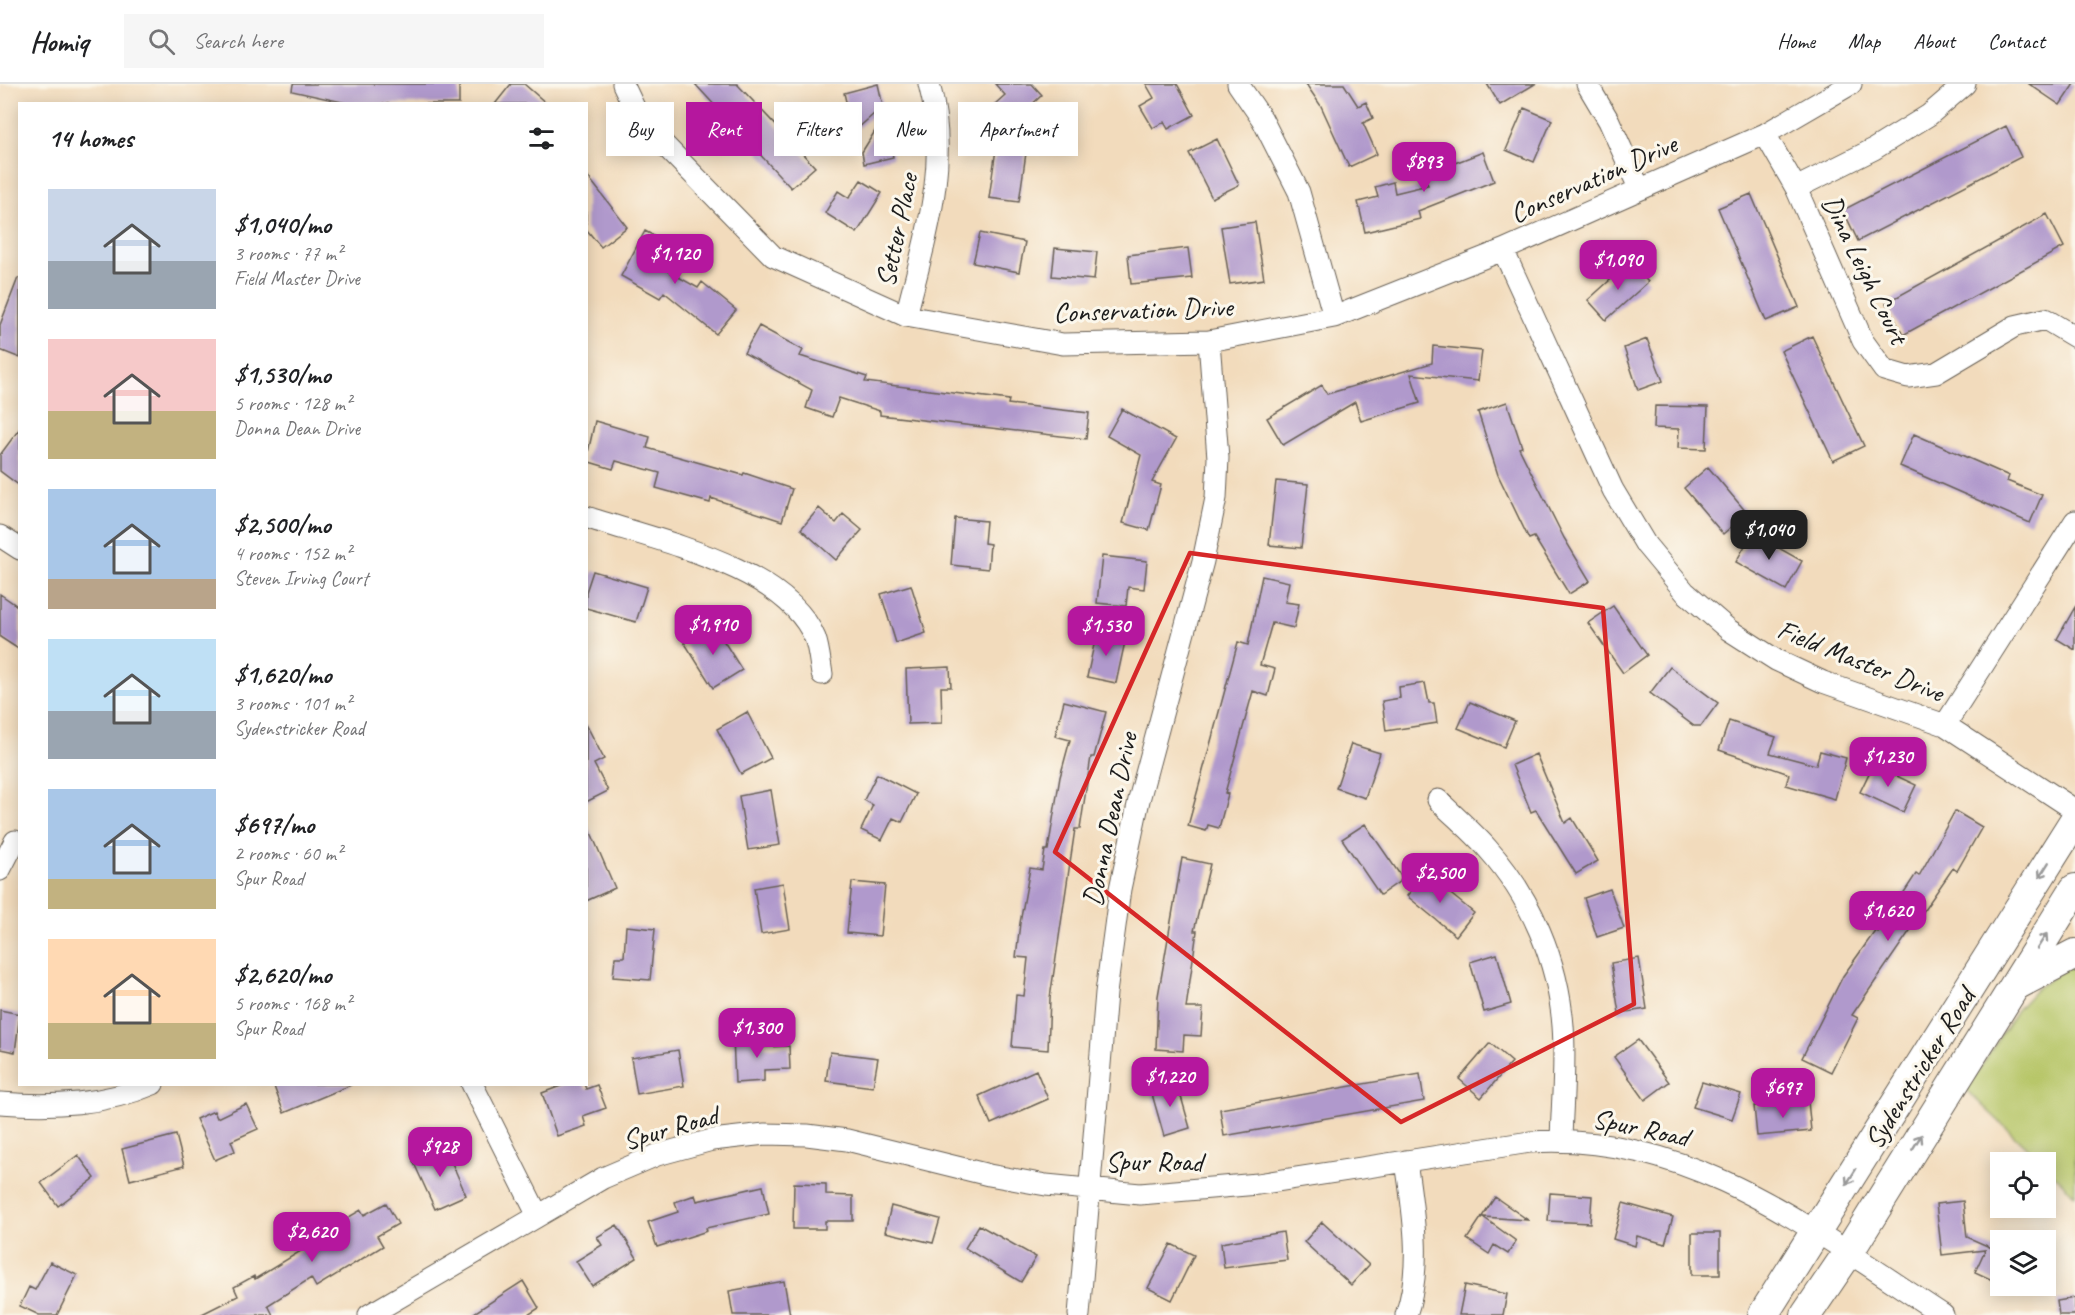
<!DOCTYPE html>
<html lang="en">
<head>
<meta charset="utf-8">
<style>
  body { margin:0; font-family:Caveat,sans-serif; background:#f6f6f6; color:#202124; height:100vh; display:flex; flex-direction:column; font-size:22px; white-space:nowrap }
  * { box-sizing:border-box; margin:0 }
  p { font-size:20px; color:#757577 }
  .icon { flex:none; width:33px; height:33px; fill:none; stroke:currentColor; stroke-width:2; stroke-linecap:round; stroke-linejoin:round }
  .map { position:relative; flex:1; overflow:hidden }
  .details { position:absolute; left:18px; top:18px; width:570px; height:984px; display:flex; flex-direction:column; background:#fff; border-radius:0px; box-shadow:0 3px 15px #0003 }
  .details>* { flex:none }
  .hud { position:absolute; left:606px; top:18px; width:570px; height:54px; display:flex; gap:12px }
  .fabs { position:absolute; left:1990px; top:1068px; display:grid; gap:12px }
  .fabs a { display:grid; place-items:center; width:66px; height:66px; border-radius:0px; background:#fff; box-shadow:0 3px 15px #0003; font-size:30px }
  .price { position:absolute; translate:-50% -51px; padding:0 14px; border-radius:12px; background:#b5179e; color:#fff; font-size:20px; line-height:39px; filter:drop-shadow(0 2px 3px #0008) }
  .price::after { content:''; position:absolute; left:50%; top:36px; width:18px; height:14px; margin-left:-9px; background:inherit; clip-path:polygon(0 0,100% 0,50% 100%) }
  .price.active { background:#222; color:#fff }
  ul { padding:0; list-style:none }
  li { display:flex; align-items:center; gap:18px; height:150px; padding:0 30px }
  li span { display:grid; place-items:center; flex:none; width:168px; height:120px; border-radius:0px; color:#555 }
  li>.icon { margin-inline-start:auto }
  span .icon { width:72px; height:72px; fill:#fffc; stroke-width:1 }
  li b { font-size:26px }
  h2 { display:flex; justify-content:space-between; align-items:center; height:72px; padding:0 30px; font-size:26px }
  .tag { padding:0 21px; border-radius:0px; background:#fff; box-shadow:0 3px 15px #0003; font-size:21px; line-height:54px }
  .tag.active { background:#b5179e; color:#fff }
  header { display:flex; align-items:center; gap:36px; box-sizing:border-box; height:84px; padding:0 30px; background:#fff; border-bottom:2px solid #e0e0e0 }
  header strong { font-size:28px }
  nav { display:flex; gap:33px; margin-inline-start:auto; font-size:21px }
  .search { width:420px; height:54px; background:#f6f6f6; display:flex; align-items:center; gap:15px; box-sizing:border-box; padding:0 21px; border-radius:0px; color:#757577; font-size:22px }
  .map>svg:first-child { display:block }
</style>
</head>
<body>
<header>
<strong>Homiq</strong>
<div class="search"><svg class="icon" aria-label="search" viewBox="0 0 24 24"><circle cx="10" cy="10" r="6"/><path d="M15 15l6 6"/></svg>Search here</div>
<nav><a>Home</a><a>Map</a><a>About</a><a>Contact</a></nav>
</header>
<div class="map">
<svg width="2075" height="1231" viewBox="0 0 2075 1231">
  <rect width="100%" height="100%" fill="#fbf7ec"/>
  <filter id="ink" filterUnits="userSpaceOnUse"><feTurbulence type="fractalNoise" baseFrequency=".0167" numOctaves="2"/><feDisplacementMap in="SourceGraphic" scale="12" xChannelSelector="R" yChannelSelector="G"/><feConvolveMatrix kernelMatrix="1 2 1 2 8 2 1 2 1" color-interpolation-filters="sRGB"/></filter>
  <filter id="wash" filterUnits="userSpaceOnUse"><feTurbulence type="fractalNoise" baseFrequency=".008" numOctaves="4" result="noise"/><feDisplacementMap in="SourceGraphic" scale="24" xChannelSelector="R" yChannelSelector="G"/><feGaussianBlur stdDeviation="1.35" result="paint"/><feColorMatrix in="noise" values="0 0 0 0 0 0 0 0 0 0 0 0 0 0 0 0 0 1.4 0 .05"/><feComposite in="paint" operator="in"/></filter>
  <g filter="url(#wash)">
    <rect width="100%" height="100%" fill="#f2dbbc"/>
    <path fill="#b7c669" stroke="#6a7142" stroke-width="1.5" d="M 2075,878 L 2075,1111 L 2046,1083 L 2046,1078 L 2042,1078 L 1966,1006 L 2017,926 L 2036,905 Z"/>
    <g id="blocks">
      <path fill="#b099cc" d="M 293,0 L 459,0 L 459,20 L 351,20 L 292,7 Z
        M 511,0 L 524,0 L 547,20 L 495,20 Z
        M 695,0 L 737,0 L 815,83 L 791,104 Z
        M 878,0 L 883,22 L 858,44 L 856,32 L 850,35 L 844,9 Z
        M 995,0 L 1032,0 L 1042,11 L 1003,48 L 985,29 L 1005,11 Z
        M 1146,0 L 1177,0 L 1194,31 L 1168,45 L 1164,38 L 1153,44 L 1140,22 L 1154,14 Z
        M 1306,0 L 1344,0 L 1358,22 L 1366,18 L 1373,34 L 1363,39 L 1377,70 L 1349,83 L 1321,22 Z
        M 1487,0 L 1535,0 L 1500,21 Z
        M 2029,0 L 2074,0 L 2060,21 Z
        M 1524,24 L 1552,36 L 1534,78 L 1506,66 Z
        M 885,31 L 893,73 L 864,80 L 862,68 Z
        M 2006,42 L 2021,73 L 1858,157 L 1843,126 Z
        M 1217,55 L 1239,101 L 1212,114 L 1189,69 Z
        M 996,65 L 1026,69 L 1019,118 L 989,114 Z
        M 1483,68 L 1494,97 L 1418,127 L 1420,135 L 1365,148 L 1358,118 L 1378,113 L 1375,103 L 1393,98 L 1395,109 L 1428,101 L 1424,91 Z
        M 586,90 L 627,143 L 601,163 L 586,145 Z
        M 861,96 L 882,109 L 857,149 L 825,129 L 838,107 L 849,114 Z
        M 1751,110 L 1799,223 L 1766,237 L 1718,124 Z
        M 2047,130 L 2064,163 L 1903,251 L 1886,219 Z
        M 1255,138 L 1264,195 L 1230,200 L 1221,143 Z
        M 645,147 L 669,160 L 657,181 L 698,204 L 702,198 L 736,226 L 716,250 L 664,208 L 660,214 L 621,192 Z
        M 980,149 L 1025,158 L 1019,188 L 973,179 Z
        M 1055,164 L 1097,168 L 1094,196 L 1052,192 Z
        M 1188,164 L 1192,194 L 1131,200 L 1128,171 Z
        M 1630,178 L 1648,198 L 1606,236 L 1588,216 Z
        M 18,194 L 20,194 L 20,274 L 0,266 L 0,241 Z
        M 759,242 L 803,266 L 800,272 L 867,293 L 865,298 L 1009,316 L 1008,320 L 1089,329 L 1086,355 L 880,331 L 880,327 L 839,314 L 832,333 L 806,324 L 812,306 L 744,269 Z
        M 1812,252 L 1864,362 L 1833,377 L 1781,267 Z
        M 1647,255 L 1663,297 L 1638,306 L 1624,264 Z
        M 1433,262 L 1482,267 L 1478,297 L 1411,290 L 1420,319 L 1361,337 L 1355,318 L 1283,361 L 1267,334 L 1322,301 L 1327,310 L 1432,279 Z
        M 1507,318 L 1522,363 L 1519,364 L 1564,454 L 1590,497 L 1569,510 L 1534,453 L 1529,455 L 1498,391 L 1478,328 Z
        M 1655,322 L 1708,323 L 1706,365 L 1678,364 L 1679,345 L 1654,344 Z
        M 1122,325 L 1176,355 L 1152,398 L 1161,401 L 1149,446 L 1123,439 L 1141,371 L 1107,352 Z
        M 595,337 L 650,353 L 647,364 L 743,391 L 744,389 L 792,405 L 782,437 L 711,414 L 710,419 L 656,404 L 660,389 L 616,377 L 613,385 L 586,377 Z
        M 20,344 L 20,402 L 0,387 L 0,371 Z
        M 1914,350 L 2009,392 L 2007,397 L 2042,411 L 2030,439 L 1900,382 Z
        M 1708,383 L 1747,429 L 1723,450 L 1684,404 Z
        M 1276,397 L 1308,400 L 1301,464 L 1269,461 Z
        M 819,424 L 836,439 L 843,430 L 862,446 L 836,476 L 801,445 Z
        M 955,434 L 986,437 L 984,459 L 990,460 L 988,485 L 951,481 Z
        M 1752,449 L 1802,477 L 1786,506 L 1736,478 Z
        M 1102,472 L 1147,477 L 1144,505 L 1128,503 L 1126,522 L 1097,519 Z
        M 593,487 L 647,503 L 636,538 L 586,524 L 586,508 Z
        M 1262,492 L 1289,498 L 1285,518 L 1299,520 L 1294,544 L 1272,539 L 1260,581 L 1275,585 L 1268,612 L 1253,607 L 1225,709 L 1228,710 L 1219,744 L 1208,741 L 1206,747 L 1188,742 L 1238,558 L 1248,561 Z
        M 911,501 L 926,549 L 896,559 L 881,510 Z
        M 0,510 L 20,524 L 20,566 L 0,553 Z
        M 1613,522 L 1647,571 L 1623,589 L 1588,539 Z
        M 2075,523 L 2075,566 L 2057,555 Z
        M 713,540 L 742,586 L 713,604 L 684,558 Z
        M 1097,547 L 1126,553 L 1116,599 L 1087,593 Z
        M 950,583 L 951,603 L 941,603 L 942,639 L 908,640 L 906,585 Z
        M 1670,583 L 1718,619 L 1701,642 L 1694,642 L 1650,609 Z
        M 1425,599 L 1429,619 L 1434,619 L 1437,639 L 1386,647 L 1382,617 L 1400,614 L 1399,603 Z
        M 1064,617 L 1106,628 L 1094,673 L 1091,673 L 1080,745 L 1075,745 L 1050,914 L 1048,966 L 1012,963 L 1016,911 L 1024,912 L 1028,874 L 1016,873 L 1020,839 L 1030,784 L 1042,786 L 1045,766 L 1048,766 L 1060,693 L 1070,656 L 1055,652 Z
        M 1470,618 L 1515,637 L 1504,663 L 1458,644 Z
        M 747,628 L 771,674 L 741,690 L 717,645 Z
        M 1729,637 L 1776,653 L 1770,669 L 1816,681 L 1820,667 L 1846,674 L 1835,715 L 1786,701 L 1789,690 L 1719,666 Z
        M 586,640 L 604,675 L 594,680 L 608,707 L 586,718 Z
        M 1351,660 L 1380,669 L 1365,714 L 1336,704 Z
        M 1536,670 L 1565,739 L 1572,734 L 1598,777 L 1576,790 L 1536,726 L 1531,728 L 1512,681 Z
        M 1873,681 L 1916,701 L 1903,728 L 1860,708 Z
        M 877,690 L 916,710 L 902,738 L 893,734 L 882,756 L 861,746 L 873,721 L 864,716 Z
        M 771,706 L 780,761 L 748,766 L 739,712 Z
        M 1955,727 L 1982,743 L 1957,787 L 1953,784 L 1852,931 L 1858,934 L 1831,988 L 1802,974 L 1843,892 L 1876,846 L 1878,848 L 1916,790 L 1919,792 Z
        M 586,737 L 615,804 L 586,817 Z
        M 1365,740 L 1403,795 L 1380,811 L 1342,755 Z
        M 1182,774 L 1210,780 L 1194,847 L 1197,847 L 1186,924 L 1203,924 L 1201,952 L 1184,951 L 1183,967 L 1156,965 L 1158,912 Z
        M 1425,789 L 1474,829 L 1456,852 L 1407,812 Z
        M 852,798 L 885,801 L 880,852 L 847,849 Z
        M 783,799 L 790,845 L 761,850 L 754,804 Z
        M 1610,805 L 1624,844 L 1597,853 L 1584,814 Z
        M 626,842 L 655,845 L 650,896 L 613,893 L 615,873 L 624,873 Z
        M 1497,870 L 1511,920 L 1484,928 L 1470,878 Z
        M 1639,874 L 1647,925 L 1619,929 L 1611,879 Z
        M 0,926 L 20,930 L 15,968 L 0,965 Z
        M 763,953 L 764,963 L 789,962 L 790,985 L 764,986 L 764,997 L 735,999 L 733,954 Z
        M 1638,956 L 1669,998 L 1645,1016 L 1614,973 Z
        M 1490,959 L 1512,978 L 1481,1014 L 1459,995 Z
        M 678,966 L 684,1002 L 637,1010 L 631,974 Z
        M 830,968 L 878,974 L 873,1003 L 826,997 Z
        M 1036,986 L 1048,1015 L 991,1040 L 979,1012 Z
        M 1420,990 L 1424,1017 L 1224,1052 L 1220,1025 Z
        M 1176,995 L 1190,1044 L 1164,1052 L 1150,1003 Z
        M 1702,998 L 1741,1010 L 1732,1035 L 1693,1023 Z
        M 273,1000 L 351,1000 L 351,1001 L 284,1029 Z
        M 566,1000 L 584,1000 L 586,1005 L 597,1001 L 606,1024 L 583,1032 L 586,1042 L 557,1052 L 542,1009 Z
        M 1808,1017 L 1811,1047 L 1757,1052 L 1754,1022 Z
        M 246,1020 L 258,1045 L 231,1057 L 235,1067 L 215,1076 L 196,1035 L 214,1027 L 217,1034 Z
        M 176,1051 L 184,1082 L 130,1096 L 122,1065 Z
        M 445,1063 L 466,1111 L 435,1125 L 413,1077 Z
        M 78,1071 L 95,1094 L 58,1122 L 41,1099 Z
        M 794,1099 L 826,1100 L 826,1111 L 853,1112 L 853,1137 L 825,1137 L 825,1145 L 793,1145 Z
        M 763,1102 L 769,1130 L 706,1144 L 707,1147 L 657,1163 L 648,1138 L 678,1128 L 675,1118 L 695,1111 L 697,1117 Z
        M 1550,1109 L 1592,1112 L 1590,1139 L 1548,1137 Z
        M 1495,1113 L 1528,1136 L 1483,1133 L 1516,1157 L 1508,1170 L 1494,1161 L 1489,1170 L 1467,1155 Z
        M 1963,1117 L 1967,1153 L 2001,1168 L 2001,1200 L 1975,1188 L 1985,1166 L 1942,1171 L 1936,1120 Z
        M 386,1119 L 398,1140 L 377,1152 L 383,1162 L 316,1203 L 311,1194 L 268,1221 L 273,1231 L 200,1231 L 238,1212 L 234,1203 L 254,1192 L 255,1195 L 337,1145 L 335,1141 L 361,1126 L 364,1131 Z
        M 1623,1119 L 1673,1133 L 1665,1160 L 1637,1152 L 1635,1162 L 1613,1155 Z
        M 891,1122 L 940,1135 L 933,1159 L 885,1148 Z
        M 1322,1138 L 1369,1181 L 1351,1201 L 1304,1158 Z
        M 617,1141 L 637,1174 L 592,1202 L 576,1177 L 602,1161 L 597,1153 Z
        M 979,1141 L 1036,1173 L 1021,1198 L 965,1164 Z
        M 1283,1148 L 1287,1176 L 1224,1184 L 1221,1159 Z
        M 1692,1149 L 1720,1149 L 1720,1191 L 1692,1191 Z
        M 1171,1160 L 1194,1171 L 1172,1216 L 1148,1204 Z
        M 50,1178 L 77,1191 L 57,1231 L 39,1231 L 20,1222 L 29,1203 L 35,1206 Z
        M 523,1197 L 539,1224 L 528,1231 L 471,1231 Z
        M 784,1197 L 790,1231 L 733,1231 L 729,1207 Z
        M 1465,1201 L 1507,1210 L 1503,1231 L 1459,1231 Z
        M 2075,1214 L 2075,1231 L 2059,1231 L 2057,1217 Z"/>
    </g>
  </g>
  <g filter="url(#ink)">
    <use href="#blocks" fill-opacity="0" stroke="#675f54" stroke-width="1.5"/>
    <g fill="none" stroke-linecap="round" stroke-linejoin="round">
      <g stroke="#675f54" stroke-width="23">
        <path id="street" d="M 623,0 L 640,36 L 773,172 L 906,232 L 1063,260 L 1209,257 L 1334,233 L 1503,166 L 1765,50 L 1851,0
          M 1238,0 L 1262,35 L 1299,108 L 1334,233
          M 1587,0 L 1609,37 L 1639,104
          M 1765,50 L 1796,104 L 1863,257 L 1884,286 L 1908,293 L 1936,289 L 2015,242 L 2045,235 L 2075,253
          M 1796,104 L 1874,65 L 1929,31 L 1965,0
          M 1503,166 L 1613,406 L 1646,461 L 1685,508 L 1729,546 L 1776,576 L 1823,598 L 1945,641 L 2075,726
          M 906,232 C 925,155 951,79 929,0
          M 586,433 C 654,456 785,482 815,554 C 819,565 820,579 822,590
          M 0,452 L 20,465
          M 1945,641 L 2075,437
          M 1438,716 C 1454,732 1472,747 1487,764 C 1531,813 1558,877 1563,942 C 1566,979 1562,1019 1561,1056
          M 0,786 L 15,757
          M 472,1000 L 537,1130
          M 0,1019 C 53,1023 104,1021 153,1000
          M 369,1231 L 603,1094 L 657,1071 L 712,1056 L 765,1050 L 807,1051 L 847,1056 L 989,1091 L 1046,1101 L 1140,1110 L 1258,1100 L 1530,1058 C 1690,1047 1817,1149 1943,1231
          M 1079,1231 L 1106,909 L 1120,805 L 1139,716 L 1203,477 L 1216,414 L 1218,374 L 1209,257
          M 1406,1231 C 1423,1181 1413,1128 1406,1077"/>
      </g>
      <g stroke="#675f54" stroke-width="32">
        <path id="secondary" d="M 2016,901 L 2075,870
          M 1763,1231 L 2075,736
          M 1806,1231 L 1848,1169 L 2075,805"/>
      </g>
      <use href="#street" stroke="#fff" stroke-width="21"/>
      <use href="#secondary" stroke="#fff" stroke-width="30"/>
    </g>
    <defs><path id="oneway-shaft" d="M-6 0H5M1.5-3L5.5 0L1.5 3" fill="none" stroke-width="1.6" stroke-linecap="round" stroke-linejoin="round" transform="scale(1.5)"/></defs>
    <g stroke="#999">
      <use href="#oneway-shaft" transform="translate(2044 786) rotate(122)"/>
      <use href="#oneway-shaft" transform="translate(2042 857) rotate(-57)"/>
      <use href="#oneway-shaft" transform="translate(1917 1058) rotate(-58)"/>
      <use href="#oneway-shaft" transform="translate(1851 1093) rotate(122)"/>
    </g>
  </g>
  <path fill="none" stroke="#d62828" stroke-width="4.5" stroke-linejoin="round" d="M 1190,469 L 1603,524 L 1634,920 L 1401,1038 L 1055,768 Z"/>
  <g text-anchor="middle" stroke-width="6" stroke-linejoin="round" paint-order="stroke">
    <g font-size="28" fill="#1c1c1c" stroke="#fbf7ec">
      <text transform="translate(1593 94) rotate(-24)" y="10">Conservation Drive</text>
      <text transform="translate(896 146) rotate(-78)" y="10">Setter Place</text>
      <text transform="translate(1866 185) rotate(64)" y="10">Dina Leigh Court</text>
      <text transform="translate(1143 225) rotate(-2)" y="10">Conservation Drive</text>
      <text transform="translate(1861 576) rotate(22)" y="10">Field Master Drive</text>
      <text transform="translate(1109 735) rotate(-78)" y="10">Donna Dean Drive</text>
      <text transform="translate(1919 984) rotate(-58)" y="10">Sydenstricker Road</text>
      <text transform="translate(670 1043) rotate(-16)" y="10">Spur Road</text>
      <text transform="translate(1641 1043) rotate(12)" y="10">Spur Road</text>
      <text x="1154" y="1087">Spur Road</text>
    </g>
  </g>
</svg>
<div class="fabs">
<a><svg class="icon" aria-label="locate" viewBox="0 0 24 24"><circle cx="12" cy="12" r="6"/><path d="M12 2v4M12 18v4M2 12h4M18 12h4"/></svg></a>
<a><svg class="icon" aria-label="layers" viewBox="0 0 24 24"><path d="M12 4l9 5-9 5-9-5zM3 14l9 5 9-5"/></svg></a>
</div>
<b class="price" style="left:1424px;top:109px">$893</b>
<b class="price" style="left:675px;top:201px">$1,120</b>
<b class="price" style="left:1618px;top:207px">$1,090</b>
<b class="price active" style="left:1769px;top:477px">$1,040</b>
<b class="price" style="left:713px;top:572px">$1,910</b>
<b class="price" style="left:1106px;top:573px">$1,530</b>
<b class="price" style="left:1888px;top:704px">$1,230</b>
<b class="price" style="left:1440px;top:820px">$2,500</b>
<b class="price" style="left:1888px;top:858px">$1,620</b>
<b class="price" style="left:757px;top:975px">$1,300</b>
<b class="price" style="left:1170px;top:1024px">$1,220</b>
<b class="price" style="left:1783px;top:1035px">$697</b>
<b class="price" style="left:440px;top:1094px">$928</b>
<b class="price" style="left:312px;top:1179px">$2,620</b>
<div class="hud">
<a class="tag">Buy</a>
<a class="tag active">Rent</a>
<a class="tag">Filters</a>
<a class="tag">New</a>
<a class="tag">Apartment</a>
</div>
<section class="details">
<h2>14 homes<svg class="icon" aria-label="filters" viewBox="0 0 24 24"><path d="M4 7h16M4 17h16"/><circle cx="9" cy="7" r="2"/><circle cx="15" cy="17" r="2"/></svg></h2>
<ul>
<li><span style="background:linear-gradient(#c9d6e8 60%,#9aa5b1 0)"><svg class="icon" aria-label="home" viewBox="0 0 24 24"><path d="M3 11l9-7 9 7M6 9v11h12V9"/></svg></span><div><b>$1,040/mo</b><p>3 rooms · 77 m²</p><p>Field Master Drive</p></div></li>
<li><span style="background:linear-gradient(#f6c9c9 60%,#c2b280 0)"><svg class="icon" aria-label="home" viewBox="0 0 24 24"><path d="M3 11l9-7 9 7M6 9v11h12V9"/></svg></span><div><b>$1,530/mo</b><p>5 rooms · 128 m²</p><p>Donna Dean Drive</p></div></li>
<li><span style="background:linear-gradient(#a9c7e8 75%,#b9a48a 0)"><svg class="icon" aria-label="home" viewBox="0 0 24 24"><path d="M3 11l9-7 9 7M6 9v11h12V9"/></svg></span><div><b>$2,500/mo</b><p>4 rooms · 152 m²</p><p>Steven Irving Court</p></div></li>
<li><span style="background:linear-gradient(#bfe0f5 60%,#9aa5b1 0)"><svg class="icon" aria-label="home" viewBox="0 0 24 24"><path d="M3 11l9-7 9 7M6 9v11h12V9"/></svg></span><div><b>$1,620/mo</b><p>3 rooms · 101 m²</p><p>Sydenstricker Road</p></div></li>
<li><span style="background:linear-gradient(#a9c7e8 75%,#c2b280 0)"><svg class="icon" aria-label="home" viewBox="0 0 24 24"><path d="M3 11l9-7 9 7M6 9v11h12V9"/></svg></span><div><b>$697/mo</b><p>2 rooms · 60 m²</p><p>Spur Road</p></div></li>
<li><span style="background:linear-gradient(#ffd9b3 70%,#c2b280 0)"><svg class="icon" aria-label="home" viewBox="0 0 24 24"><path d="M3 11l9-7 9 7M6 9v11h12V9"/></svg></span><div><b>$2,620/mo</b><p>5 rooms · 168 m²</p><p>Spur Road</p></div></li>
</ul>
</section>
</div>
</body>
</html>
